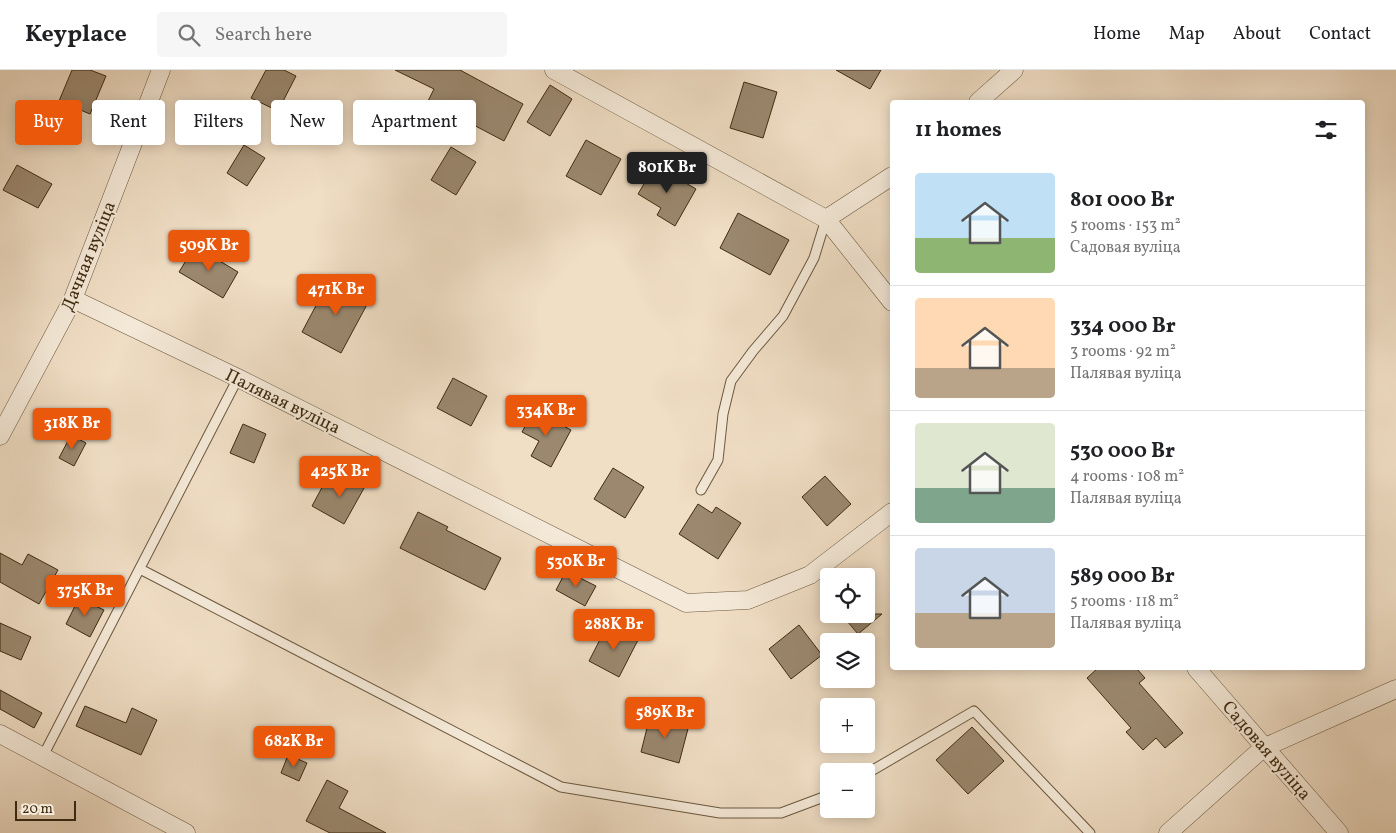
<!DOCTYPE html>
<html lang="en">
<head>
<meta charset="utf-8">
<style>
  body { margin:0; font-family:Vollkorn,serif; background:#f6f6f6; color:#202124; height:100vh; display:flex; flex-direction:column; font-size:19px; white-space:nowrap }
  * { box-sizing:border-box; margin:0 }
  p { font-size:16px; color:#757577 }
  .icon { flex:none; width:28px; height:28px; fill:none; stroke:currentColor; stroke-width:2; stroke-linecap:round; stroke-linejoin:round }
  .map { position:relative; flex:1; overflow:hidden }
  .details { position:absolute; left:890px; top:30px; width:475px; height:570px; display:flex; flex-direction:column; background:#fff; border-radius:5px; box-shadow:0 2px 12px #0003 }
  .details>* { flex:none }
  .hud { position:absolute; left:15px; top:30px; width:475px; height:45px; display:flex; gap:10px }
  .buttons { position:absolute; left:820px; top:498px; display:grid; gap:10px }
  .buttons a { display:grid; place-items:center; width:55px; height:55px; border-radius:5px; background:#fff; box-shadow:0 2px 12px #0003; font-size:25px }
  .scale { position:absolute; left:15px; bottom:12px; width:61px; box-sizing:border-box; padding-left:5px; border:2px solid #3f2b11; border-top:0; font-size:14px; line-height:18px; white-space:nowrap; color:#3f2b11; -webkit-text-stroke:4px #f5ead9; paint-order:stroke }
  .price { position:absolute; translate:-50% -42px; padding:0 11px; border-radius:5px; background:#ea580c; color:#fff; font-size:16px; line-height:32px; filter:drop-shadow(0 1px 2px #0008) }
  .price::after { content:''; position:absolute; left:50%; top:30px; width:15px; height:11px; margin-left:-8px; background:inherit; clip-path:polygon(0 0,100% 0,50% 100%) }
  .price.selected { background:#222; color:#fff }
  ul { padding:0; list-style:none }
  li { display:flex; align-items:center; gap:15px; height:125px; padding:0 25px }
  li+li { border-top:1px solid #e0e0e0 }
  li span { display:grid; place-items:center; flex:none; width:140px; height:100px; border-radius:5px; color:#555 }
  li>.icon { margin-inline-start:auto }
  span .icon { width:60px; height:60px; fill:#fffc; stroke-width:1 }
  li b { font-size:21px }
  h2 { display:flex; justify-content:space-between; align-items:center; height:60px; padding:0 25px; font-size:21px }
  .tag { padding:0 18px; border-radius:5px; background:#fff; box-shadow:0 2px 12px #0003; font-size:18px; line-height:45px }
  .tag.selected { background:#ea580c; color:#fff }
  header { display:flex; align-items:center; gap:30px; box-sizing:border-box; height:70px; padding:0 25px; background:#fff; border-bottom:1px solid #e0e0e0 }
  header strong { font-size:24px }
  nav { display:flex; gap:28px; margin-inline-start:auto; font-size:18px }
  .search { width:350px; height:45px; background:#f6f6f6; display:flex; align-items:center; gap:12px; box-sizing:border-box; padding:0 18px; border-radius:5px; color:#757577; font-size:19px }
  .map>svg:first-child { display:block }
</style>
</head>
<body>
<header>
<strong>Keyplace</strong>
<div class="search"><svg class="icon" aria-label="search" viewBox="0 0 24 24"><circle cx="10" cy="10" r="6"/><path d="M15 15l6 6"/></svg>Search here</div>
<nav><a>Home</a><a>Map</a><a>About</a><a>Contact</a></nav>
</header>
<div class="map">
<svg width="1396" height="763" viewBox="0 0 1396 763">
  <rect width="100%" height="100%" fill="#f0dec5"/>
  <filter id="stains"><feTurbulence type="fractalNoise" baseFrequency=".004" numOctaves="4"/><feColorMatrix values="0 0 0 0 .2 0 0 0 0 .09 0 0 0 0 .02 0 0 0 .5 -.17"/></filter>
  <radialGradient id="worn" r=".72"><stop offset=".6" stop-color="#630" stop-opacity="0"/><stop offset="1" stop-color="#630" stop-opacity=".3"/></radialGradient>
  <path fill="#9b886f" stroke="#3f2b11" d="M 72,0 L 90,0 L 106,6 L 90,44 L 59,31 Z
    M 266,0 L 284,0 L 296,6 L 278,41 L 251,28 Z
    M 395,0 L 460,0 L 523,34 L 504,71 L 428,31 L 434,19 Z
    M 836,0 L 881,0 L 870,19 Z
    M 744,12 L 777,22 L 763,68 L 730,58 Z
    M 550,15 L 572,29 L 550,66 L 527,52 Z
    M 586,70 L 621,89 L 601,125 L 566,106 Z
    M 244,75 L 265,88 L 247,116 L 227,103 Z
    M 451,77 L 476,92 L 456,125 L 431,110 Z
    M 17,95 L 52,114 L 38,138 L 3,120 Z
    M 655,95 L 696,119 L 675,156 L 657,145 L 661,138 L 638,124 Z
    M 738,143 L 789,170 L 770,205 L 720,178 Z
    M 195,176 L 238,202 L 223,228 L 179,202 Z
    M 330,209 L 370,229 L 341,283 L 302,262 Z
    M 453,308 L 487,326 L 471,356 L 437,338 Z
    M 534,340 L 571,360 L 551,397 L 531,386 L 539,371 L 522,362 Z
    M 243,354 L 266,364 L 254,393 L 230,383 Z
    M 71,365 L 86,373 L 74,396 L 59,388 Z
    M 613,398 L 644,417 L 625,448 L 594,429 Z
    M 350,402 L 368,411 L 344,454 L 312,436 L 326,410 L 341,418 Z
    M 825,406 L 851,434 L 827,456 L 802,427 Z
    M 698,434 L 712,443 L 716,437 L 741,453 L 718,489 L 679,464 Z
    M 418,442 L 448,457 L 446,460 L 501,488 L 485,520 L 400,478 Z
    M 0,483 L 22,495 L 28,484 L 58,500 L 39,534 L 0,512 Z
    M 566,501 L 596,516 L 585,536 L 556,520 Z
    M 79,528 L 104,540 L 90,567 L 66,554 Z
    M 841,544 L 882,544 L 858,564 Z
    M 0,553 L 31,567 L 21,590 L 0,581 Z
    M 608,554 L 638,570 L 619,607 L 589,591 Z
    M 799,555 L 822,585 L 791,609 L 769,579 Z
    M 1098,598 L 1136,598 L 1145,608 L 1139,613 L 1183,663 L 1165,678 L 1156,668 L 1143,680 L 1126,662 L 1131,658 L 1087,608 Z
    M 0,620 L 42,643 L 34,658 L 0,639 Z
    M 85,636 L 126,653 L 132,638 L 157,650 L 141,685 L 76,656 Z
    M 650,646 L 689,655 L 679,693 L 641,682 Z
    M 972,657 L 1004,691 L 968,724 L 936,690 Z
    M 288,685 L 307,693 L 299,711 L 281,703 Z
    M 327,710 L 348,721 L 339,738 L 386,763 L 330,763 L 306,751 Z"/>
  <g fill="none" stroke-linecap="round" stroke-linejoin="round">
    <g stroke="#6b583e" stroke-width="11">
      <path id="lane" d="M 701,420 L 718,390 L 723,344 L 731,311 L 753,281 L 783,246 L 814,188 L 826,149
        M 140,499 L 561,717 L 720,743 L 781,743 L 829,725
        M 43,686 L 238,308
        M 866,704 L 974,641 L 1090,763"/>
    </g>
    <g stroke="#6b583e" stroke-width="19">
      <path id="street" d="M 554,0 L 826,149 L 892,232
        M 978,32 L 1014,0
        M 826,149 L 892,106
        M 73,229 L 238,308 L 686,533 L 748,530 L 810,505 L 892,442
        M 0,366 L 73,229 L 161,0
        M 1196,598 L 1339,763
        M 0,664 L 186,763
        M 1168,763 L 1263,678 L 1396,619"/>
    </g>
    <use href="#lane" stroke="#f5ead9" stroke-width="9"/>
    <use href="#street" stroke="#f5ead9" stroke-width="18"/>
  </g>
  <g text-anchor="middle" stroke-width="4" stroke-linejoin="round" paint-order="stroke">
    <g font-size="18" fill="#3f2b11" stroke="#f5ead9">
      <text transform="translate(88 186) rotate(-68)" y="6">Дачная вуліца</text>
      <text transform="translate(283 331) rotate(26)" y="6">Палявая вуліца</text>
      <text transform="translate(1267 680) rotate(49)" y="6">Садовая вуліца</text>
    </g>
  </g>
  <rect width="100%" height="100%" filter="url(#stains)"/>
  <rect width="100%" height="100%" fill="url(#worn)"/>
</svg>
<div class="buttons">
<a><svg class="icon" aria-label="locate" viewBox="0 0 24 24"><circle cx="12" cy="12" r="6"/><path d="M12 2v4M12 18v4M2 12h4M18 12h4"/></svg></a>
<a><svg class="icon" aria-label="layers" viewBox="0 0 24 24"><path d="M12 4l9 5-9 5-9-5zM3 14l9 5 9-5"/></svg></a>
<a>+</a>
<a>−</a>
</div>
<div class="scale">20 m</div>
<b class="price selected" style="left:667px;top:124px">801K Br</b>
<b class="price" style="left:209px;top:202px">509K Br</b>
<b class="price" style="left:336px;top:246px">471K Br</b>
<b class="price" style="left:546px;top:367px">334K Br</b>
<b class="price" style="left:72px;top:380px">318K Br</b>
<b class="price" style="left:340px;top:428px">425K Br</b>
<b class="price" style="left:576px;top:518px">530K Br</b>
<b class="price" style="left:85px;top:547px">375K Br</b>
<b class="price" style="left:614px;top:581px">288K Br</b>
<b class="price" style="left:665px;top:669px">589K Br</b>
<b class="price" style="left:294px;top:698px">682K Br</b>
<div class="hud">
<a class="tag selected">Buy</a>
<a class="tag">Rent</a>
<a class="tag">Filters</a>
<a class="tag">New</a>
<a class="tag">Apartment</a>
</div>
<section class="details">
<h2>11 homes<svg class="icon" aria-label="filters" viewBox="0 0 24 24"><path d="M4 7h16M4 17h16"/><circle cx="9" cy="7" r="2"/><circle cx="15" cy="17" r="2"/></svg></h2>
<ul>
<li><span style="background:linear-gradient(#bfe0f5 65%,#8fb573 0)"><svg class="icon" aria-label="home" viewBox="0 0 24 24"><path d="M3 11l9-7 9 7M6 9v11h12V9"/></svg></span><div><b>801 000 Br</b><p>5 rooms · 153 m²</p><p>Садовая вуліца</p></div></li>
<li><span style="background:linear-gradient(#ffd9b3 70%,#b9a48a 0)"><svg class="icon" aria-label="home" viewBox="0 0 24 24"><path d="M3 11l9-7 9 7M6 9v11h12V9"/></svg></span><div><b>334 000 Br</b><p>3 rooms · 92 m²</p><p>Палявая вуліца</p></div></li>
<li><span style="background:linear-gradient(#dfe7d0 65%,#7fa58c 0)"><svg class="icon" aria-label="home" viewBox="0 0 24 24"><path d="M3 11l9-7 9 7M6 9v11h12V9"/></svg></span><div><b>530 000 Br</b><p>4 rooms · 108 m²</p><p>Палявая вуліца</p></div></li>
<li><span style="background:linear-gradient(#c9d6e8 65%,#b9a48a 0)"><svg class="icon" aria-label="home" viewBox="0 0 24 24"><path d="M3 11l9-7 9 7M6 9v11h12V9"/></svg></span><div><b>589 000 Br</b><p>5 rooms · 118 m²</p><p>Палявая вуліца</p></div></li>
</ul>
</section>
</div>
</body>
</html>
